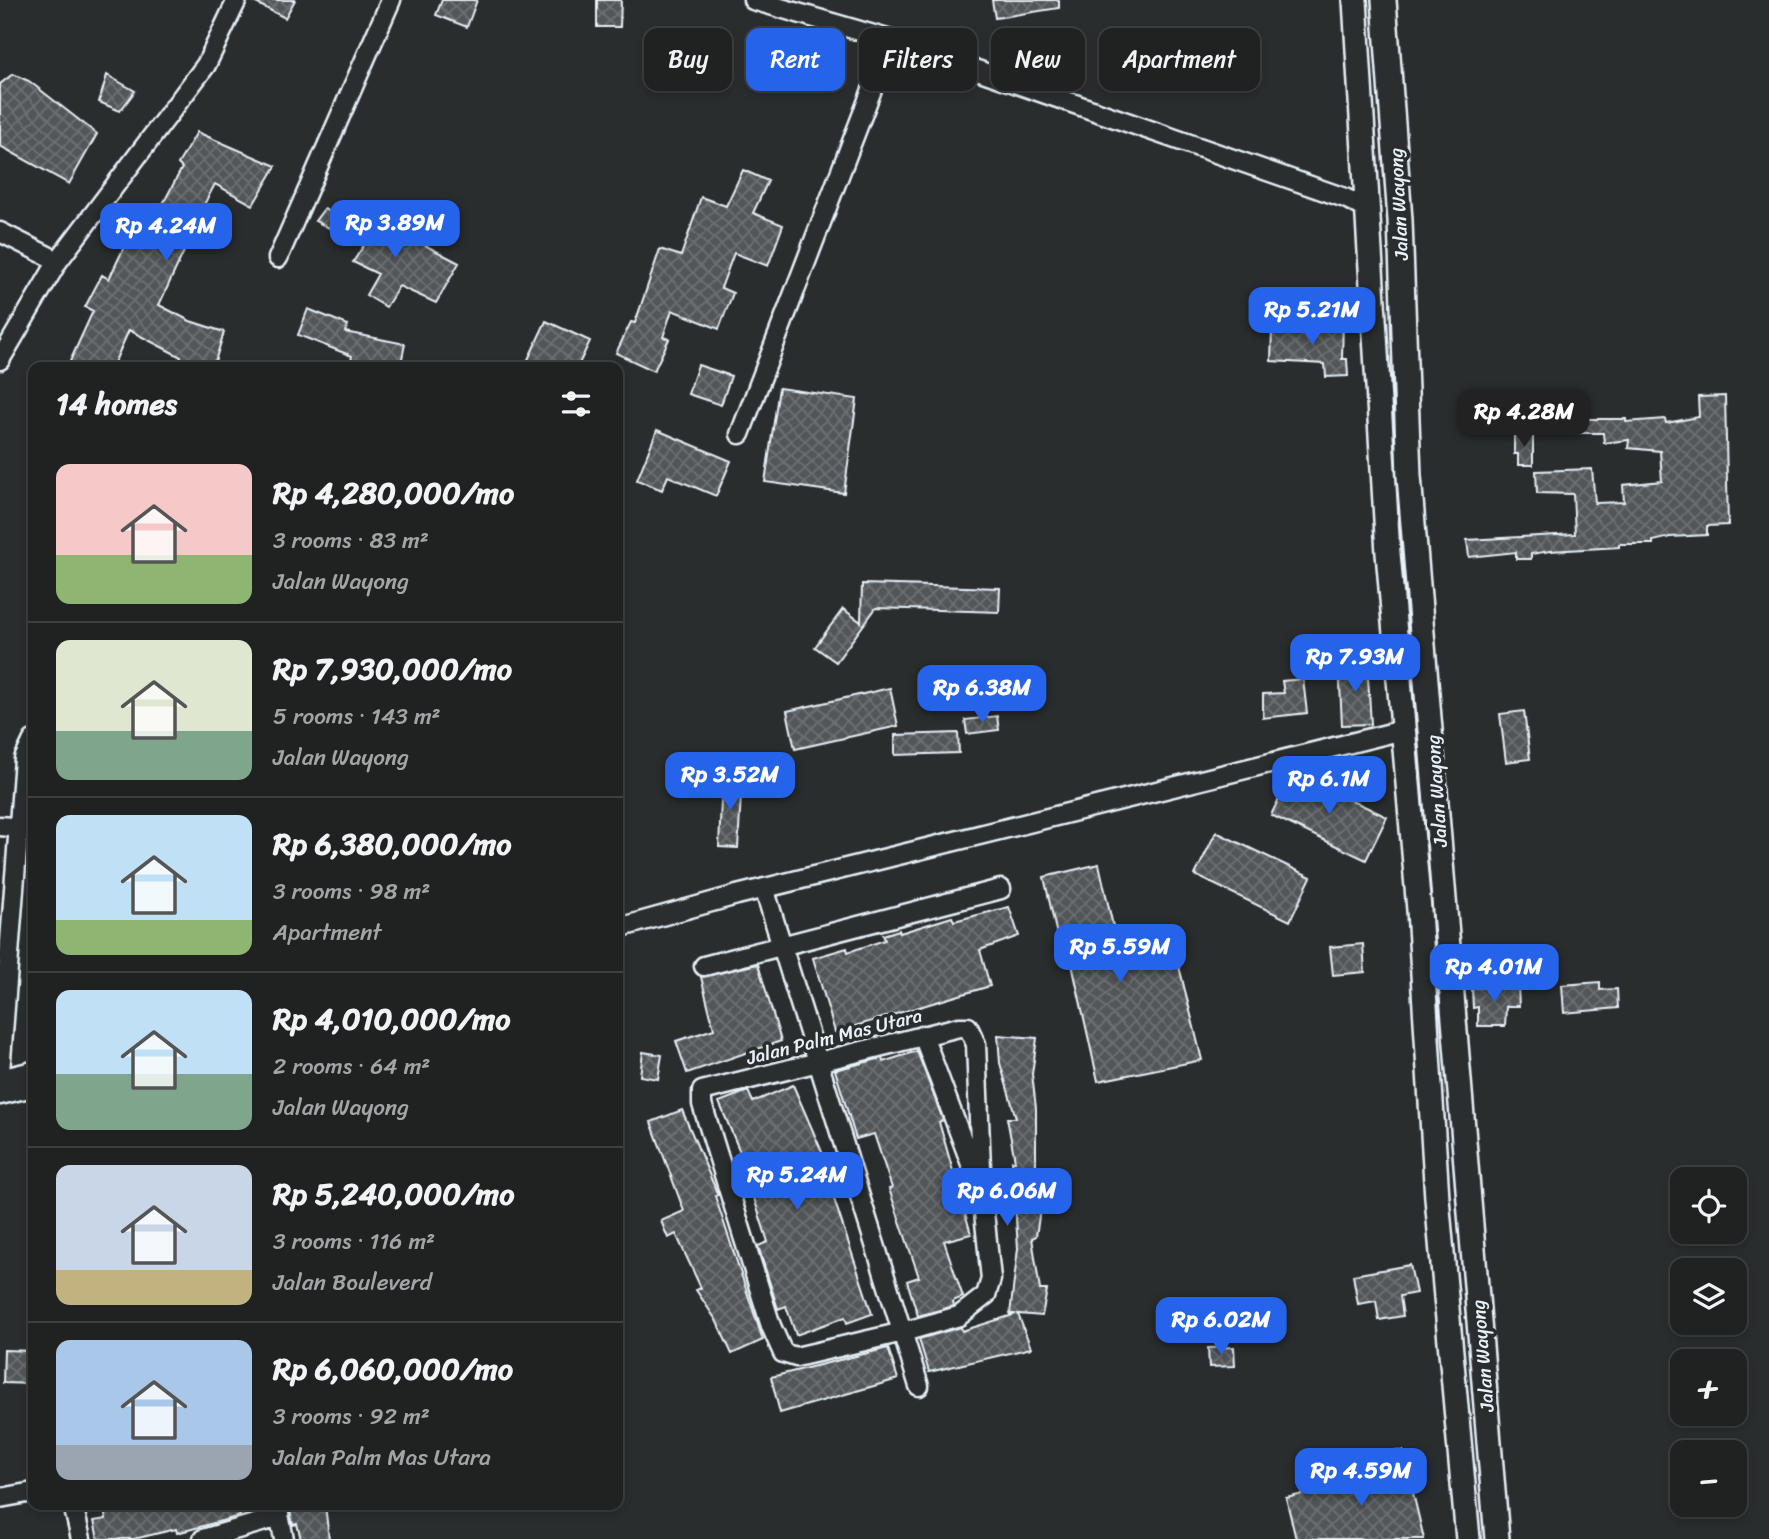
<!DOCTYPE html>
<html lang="en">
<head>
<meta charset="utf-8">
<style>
  body { margin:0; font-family:Sriracha,sans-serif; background:#2d2f2f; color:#f1f3f6; height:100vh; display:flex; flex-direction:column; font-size:26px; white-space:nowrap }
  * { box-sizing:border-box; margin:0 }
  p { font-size:23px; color:#a2a4a5 }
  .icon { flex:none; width:38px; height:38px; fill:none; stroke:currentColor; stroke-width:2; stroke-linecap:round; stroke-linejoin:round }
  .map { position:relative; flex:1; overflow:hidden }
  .panel { position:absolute; left:28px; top:362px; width:595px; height:1148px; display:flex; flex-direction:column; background:#202222; border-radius:14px; box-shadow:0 4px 10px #0003,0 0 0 2px #3d3f40 }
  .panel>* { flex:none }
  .top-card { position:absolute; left:644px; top:28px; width:665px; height:63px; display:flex; gap:14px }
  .buttons { position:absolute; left:1670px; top:1167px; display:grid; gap:14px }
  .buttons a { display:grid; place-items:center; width:77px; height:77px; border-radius:14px; background:#202222; box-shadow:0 4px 10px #0003,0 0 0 2px #3d3f40; font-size:35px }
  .price { position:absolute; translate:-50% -60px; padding:0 16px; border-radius:14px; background:#2563eb; color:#fff; font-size:23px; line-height:46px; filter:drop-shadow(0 2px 4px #0008) }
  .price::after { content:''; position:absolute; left:50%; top:42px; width:21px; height:16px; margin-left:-10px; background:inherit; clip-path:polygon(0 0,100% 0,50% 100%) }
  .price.active { background:#222; color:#fff }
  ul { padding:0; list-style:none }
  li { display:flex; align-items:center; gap:21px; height:175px; padding:0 28px }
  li+li { border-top:2px solid #3d3f40 }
  li span { display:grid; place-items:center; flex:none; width:196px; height:140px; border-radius:14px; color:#555 }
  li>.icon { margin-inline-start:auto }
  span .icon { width:84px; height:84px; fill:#fffc; stroke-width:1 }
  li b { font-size:30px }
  h2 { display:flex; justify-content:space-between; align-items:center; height:84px; padding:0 28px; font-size:30px }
  .chip { padding:0 24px; border-radius:14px; background:#202222; box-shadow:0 4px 10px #0003,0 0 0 2px #3d3f40; font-size:24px; line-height:63px }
  .chip.active { background:#2563eb; color:#fff }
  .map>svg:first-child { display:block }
</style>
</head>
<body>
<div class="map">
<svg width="1769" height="1539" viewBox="0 0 1769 1539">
  <defs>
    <pattern id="building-cross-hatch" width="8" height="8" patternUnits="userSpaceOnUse" patternTransform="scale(1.75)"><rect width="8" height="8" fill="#535759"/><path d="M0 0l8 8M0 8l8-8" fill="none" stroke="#6c7072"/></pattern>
  </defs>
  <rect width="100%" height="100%" fill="#2a2d2e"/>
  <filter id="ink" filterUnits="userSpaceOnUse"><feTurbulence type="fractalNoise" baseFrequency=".0143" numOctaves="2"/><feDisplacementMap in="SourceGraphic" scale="14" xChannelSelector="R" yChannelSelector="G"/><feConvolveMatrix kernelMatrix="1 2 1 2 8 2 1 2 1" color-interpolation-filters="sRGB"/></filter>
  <g filter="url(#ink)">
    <path fill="url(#building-cross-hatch)" stroke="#e8f1f8" stroke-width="2" d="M 250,0 L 295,0 L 285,18 Z
      M 442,0 L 477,0 L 467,27 L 436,15 Z
      M 597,0 L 621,0 L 620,27 L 597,27 Z
      M 992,0 L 1059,0 L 1059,8 L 995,18 Z
      M 13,74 L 29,81 L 97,134 L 69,184 L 0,146 L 0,84 Z
      M 107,75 L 135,91 L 120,111 L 99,102 Z
      M 197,132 L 276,166 L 253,205 L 215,184 L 190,231 L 193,232 L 159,305 L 190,321 L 224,332 L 213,368 L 177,368 L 181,357 L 129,330 L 112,368 L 67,368 L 93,311 L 85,307 L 102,275 L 109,279 L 142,209 L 157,215 L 182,168 L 178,164 Z
      M 743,170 L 768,181 L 753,213 L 783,225 L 768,266 L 734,253 L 721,288 L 733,293 L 719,329 L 672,310 L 663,337 L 669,339 L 654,371 L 616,353 L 631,322 L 635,323 L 660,249 L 681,256 L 701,197 L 726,206 Z
      M 324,209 L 369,233 L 377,220 L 459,263 L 436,303 L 399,286 L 386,307 L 366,295 L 378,274 L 353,262 L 364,245 L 315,221 Z
      M 308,309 L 348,325 L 345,332 L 405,344 L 400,368 L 350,368 L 352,356 L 298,335 Z
      M 1321,320 L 1343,321 L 1342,359 L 1347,359 L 1348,376 L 1326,377 L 1325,364 L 1271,361 L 1272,329 L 1321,331 Z
      M 546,321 L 590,341 L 577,368 L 524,368 Z
      M 698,365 L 731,376 L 721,405 L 688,394 Z
      M 779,388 L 857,399 L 844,493 L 765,482 Z
      M 1725,396 L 1728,525 L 1707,526 L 1707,535 L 1670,537 L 1653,541 L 1653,544 L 1619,544 L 1619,547 L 1550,551 L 1531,554 L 1531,559 L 1516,559 L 1516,552 L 1469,557 L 1467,540 L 1575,534 L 1573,494 L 1537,493 L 1536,471 L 1592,469 L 1595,503 L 1624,502 L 1623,485 L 1662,481 L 1660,451 L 1628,448 L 1629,440 L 1604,443 L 1603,433 L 1569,433 L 1569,419 L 1626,419 L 1626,422 L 1665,419 L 1666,423 L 1699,417 L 1698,397 Z
      M 657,430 L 731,461 L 716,496 L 668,476 L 662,490 L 637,480 Z
      M 1514,434 L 1533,434 L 1533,465 L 1518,465 L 1518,454 L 1514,454 Z
      M 862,584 L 1000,588 L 999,612 L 876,608 L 836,662 L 815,647 L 843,609 L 861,622 Z
      M 1367,662 L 1371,724 L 1342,725 L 1339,664 Z
      M 1303,679 L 1307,713 L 1263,718 L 1263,694 L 1284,693 L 1282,681 Z
      M 890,688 L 898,726 L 795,749 L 787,711 Z
      M 1524,711 L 1530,759 L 1506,762 L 1500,714 Z
      M 997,716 L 999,730 L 967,734 L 965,720 Z
      M 958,733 L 959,753 L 895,755 L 895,735 Z
      M 1292,772 L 1387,817 L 1366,860 L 1271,815 Z
      M 722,777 L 742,777 L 738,848 L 719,847 Z
      M 1216,832 L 1311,877 L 1290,921 L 1195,875 Z
      M 1099,864 L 1120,957 L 1174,946 L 1202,1060 L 1098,1081 L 1069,951 L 1061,953 L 1044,877 Z
      M 1009,907 L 1019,936 L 980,950 L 990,986 L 835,1032 L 813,958 L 847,948 L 848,952 L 885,940 L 883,935 L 899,930 L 900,933 L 952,917 L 954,921 Z
      M 1363,944 L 1365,972 L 1333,975 L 1330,947 Z
      M 758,964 L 781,1041 L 687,1073 L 676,1041 L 714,1029 L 701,977 Z
      M 1600,982 L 1600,990 L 1617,989 L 1618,1008 L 1564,1013 L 1562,985 Z
      M 1518,986 L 1519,1006 L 1506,1006 L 1505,1026 L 1478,1026 L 1478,1007 L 1473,1008 L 1472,988 Z
      M 998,1035 L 1037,1038 L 1032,1074 L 1036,1108 L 1036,1208 L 1040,1210 L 1036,1236 L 1032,1238 L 1040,1290 L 1047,1290 L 1042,1316 L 1018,1314 L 1031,1348 L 929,1372 L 919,1339 L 961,1327 L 962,1331 L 1016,1314 L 1010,1314 L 1018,1248 L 1012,1161 L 1015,1161 L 1007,1118 L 1016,1118 L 1000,1063 Z
      M 917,1051 L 943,1120 L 939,1122 L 971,1234 L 944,1241 L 963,1297 L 953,1301 L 954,1306 L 918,1316 L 907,1281 L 919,1277 L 889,1189 L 892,1188 L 874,1134 L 856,1139 L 835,1070 L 882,1058 L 883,1062 Z
      M 643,1052 L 662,1055 L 658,1079 L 640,1076 Z
      M 793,1085 L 832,1175 L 828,1177 L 835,1195 L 833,1196 L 872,1314 L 847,1323 L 845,1317 L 796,1335 L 786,1306 L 778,1309 L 758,1246 L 768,1242 L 752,1192 L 756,1190 L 719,1102 L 748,1091 L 753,1102 Z
      M 682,1110 L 718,1195 L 715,1196 L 763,1340 L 732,1354 L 716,1320 L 696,1290 L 701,1288 L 676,1234 L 668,1238 L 661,1221 L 684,1211 L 651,1122 Z
      M 1410,1265 L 1416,1293 L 1400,1296 L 1403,1316 L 1379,1320 L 1376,1301 L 1358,1304 L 1353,1275 Z
      M 1234,1347 L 1235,1366 L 1209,1367 L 1208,1348 Z
      M 888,1348 L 898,1379 L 780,1413 L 771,1377 Z
      M 4,1350 L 33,1351 L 33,1384 L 3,1383 Z
      M 1387,1451 L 1403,1451 L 1424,1539 L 1296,1539 L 1286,1498 L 1389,1474 Z
      M 103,1505 L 237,1505 L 240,1516 L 177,1533 L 176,1529 L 134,1539 L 98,1539 L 94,1521 L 106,1519 Z
      M 289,1505 L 325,1505 L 329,1539 L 301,1539 L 297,1524 L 293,1525 Z"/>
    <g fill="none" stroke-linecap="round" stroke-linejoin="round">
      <g stroke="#e8f1f8" stroke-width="23">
        <path id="minor" d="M 753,0 L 891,40 L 1345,198 L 1367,209
          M 0,232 L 58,261
          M 278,258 L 391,0
          M 0,360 L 58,261 L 206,65 L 237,0
          M 740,434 L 891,40
          M 0,826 L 21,828
          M 764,888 L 919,1386
          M 618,928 L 737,895 L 1403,730
          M 704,966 L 1001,889
          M 959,1027 L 968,1027 L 976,1044 L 982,1193 L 991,1279 L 986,1295 L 959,1316 L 903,1332 L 796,1357 L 783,1353 L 771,1326 L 702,1104 L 702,1091 Z
          M 923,1035 L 977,1180
          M 0,1072 L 24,759 L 33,740
          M 0,1079 L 33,1071
          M 0,1095 L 33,1087
          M 0,1498 L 33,1492
          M 73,1505 L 81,1539
          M 277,1505 L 284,1539
          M 203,1539 L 279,1517"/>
      </g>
      <g stroke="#e8f1f8" stroke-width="28">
        <path id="major" d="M 1355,0 L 1388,553 L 1419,910 L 1437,1198 L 1468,1539
          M 1384,0 L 1400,220 L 1409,476 L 1497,1539"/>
      </g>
      <use href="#minor" stroke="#2a2d2e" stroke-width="18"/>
      <use href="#major" stroke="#2a2d2e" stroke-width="23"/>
    </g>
  </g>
  <g text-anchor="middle" stroke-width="7" stroke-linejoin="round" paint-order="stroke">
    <g font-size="19" fill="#e8f1f8" stroke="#2a2d2e">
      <text transform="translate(1398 204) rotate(-93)" y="7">Jalan Wayong</text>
      <text transform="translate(1436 791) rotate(-94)" y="7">Jalan Wayong</text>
      <text transform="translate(834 1036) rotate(-14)" y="7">Jalan Palm Mas Utara</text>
      <text transform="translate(1482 1356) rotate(-95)" y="7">Jalan Wayong</text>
    </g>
  </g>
</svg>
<div class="buttons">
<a><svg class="icon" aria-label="locate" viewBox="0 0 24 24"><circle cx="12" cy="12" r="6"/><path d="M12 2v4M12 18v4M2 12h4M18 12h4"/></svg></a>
<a><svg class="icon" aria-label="layers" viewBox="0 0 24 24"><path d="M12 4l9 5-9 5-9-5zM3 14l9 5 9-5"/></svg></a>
<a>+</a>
<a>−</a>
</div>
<b class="price" style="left:395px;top:260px">Rp 3.89M</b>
<b class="price" style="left:166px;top:263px">Rp 4.24M</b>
<b class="price" style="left:1312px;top:347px">Rp 5.21M</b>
<b class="price active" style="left:1524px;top:449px">Rp 4.28M</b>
<b class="price" style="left:1355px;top:694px">Rp 7.93M</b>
<b class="price" style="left:982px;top:725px">Rp 6.38M</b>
<b class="price" style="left:730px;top:812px">Rp 3.52M</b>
<b class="price" style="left:1329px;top:816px">Rp 6.1M</b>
<b class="price" style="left:1120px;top:984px">Rp 5.59M</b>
<b class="price" style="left:1494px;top:1004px">Rp 4.01M</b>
<b class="price" style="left:797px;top:1212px">Rp 5.24M</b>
<b class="price" style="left:1007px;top:1228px">Rp 6.06M</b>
<b class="price" style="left:1221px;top:1357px">Rp 6.02M</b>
<b class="price" style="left:1361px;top:1508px">Rp 4.59M</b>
<div class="top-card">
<a class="chip">Buy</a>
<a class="chip active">Rent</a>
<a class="chip">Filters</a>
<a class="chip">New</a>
<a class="chip">Apartment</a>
</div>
<section class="panel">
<h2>14 homes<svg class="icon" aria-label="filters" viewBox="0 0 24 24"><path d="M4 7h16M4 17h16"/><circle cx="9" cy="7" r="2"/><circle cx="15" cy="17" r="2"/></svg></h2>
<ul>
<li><span style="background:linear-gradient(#f6c9c9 65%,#8fb573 0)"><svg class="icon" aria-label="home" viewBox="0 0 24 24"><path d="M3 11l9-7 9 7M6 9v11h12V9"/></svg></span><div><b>Rp 4,280,000/mo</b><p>3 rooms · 83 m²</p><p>Jalan Wayong</p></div></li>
<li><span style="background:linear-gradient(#dfe7d0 65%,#7fa58c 0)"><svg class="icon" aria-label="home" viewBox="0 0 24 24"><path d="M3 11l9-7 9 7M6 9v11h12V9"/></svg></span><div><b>Rp 7,930,000/mo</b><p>5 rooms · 143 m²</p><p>Jalan Wayong</p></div></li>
<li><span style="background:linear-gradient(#bfe0f5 75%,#8fb573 0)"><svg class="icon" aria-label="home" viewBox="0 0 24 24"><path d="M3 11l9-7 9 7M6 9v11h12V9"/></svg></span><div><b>Rp 6,380,000/mo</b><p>3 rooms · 98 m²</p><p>Apartment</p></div></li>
<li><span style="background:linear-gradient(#bfe0f5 60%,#7fa58c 0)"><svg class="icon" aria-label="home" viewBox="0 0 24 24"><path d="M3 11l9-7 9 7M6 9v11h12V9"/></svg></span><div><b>Rp 4,010,000/mo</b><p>2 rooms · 64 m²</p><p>Jalan Wayong</p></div></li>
<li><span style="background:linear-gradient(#c9d6e8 75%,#c2b280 0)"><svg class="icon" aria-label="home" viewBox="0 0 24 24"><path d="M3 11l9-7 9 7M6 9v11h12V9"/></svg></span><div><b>Rp 5,240,000/mo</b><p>3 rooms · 116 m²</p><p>Jalan Bouleverd</p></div></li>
<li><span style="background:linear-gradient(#a9c7e8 75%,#9aa5b1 0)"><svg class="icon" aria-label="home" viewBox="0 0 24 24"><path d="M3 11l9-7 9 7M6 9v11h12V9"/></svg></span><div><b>Rp 6,060,000/mo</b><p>3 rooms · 92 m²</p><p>Jalan Palm Mas Utara</p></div></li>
</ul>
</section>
</div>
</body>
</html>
